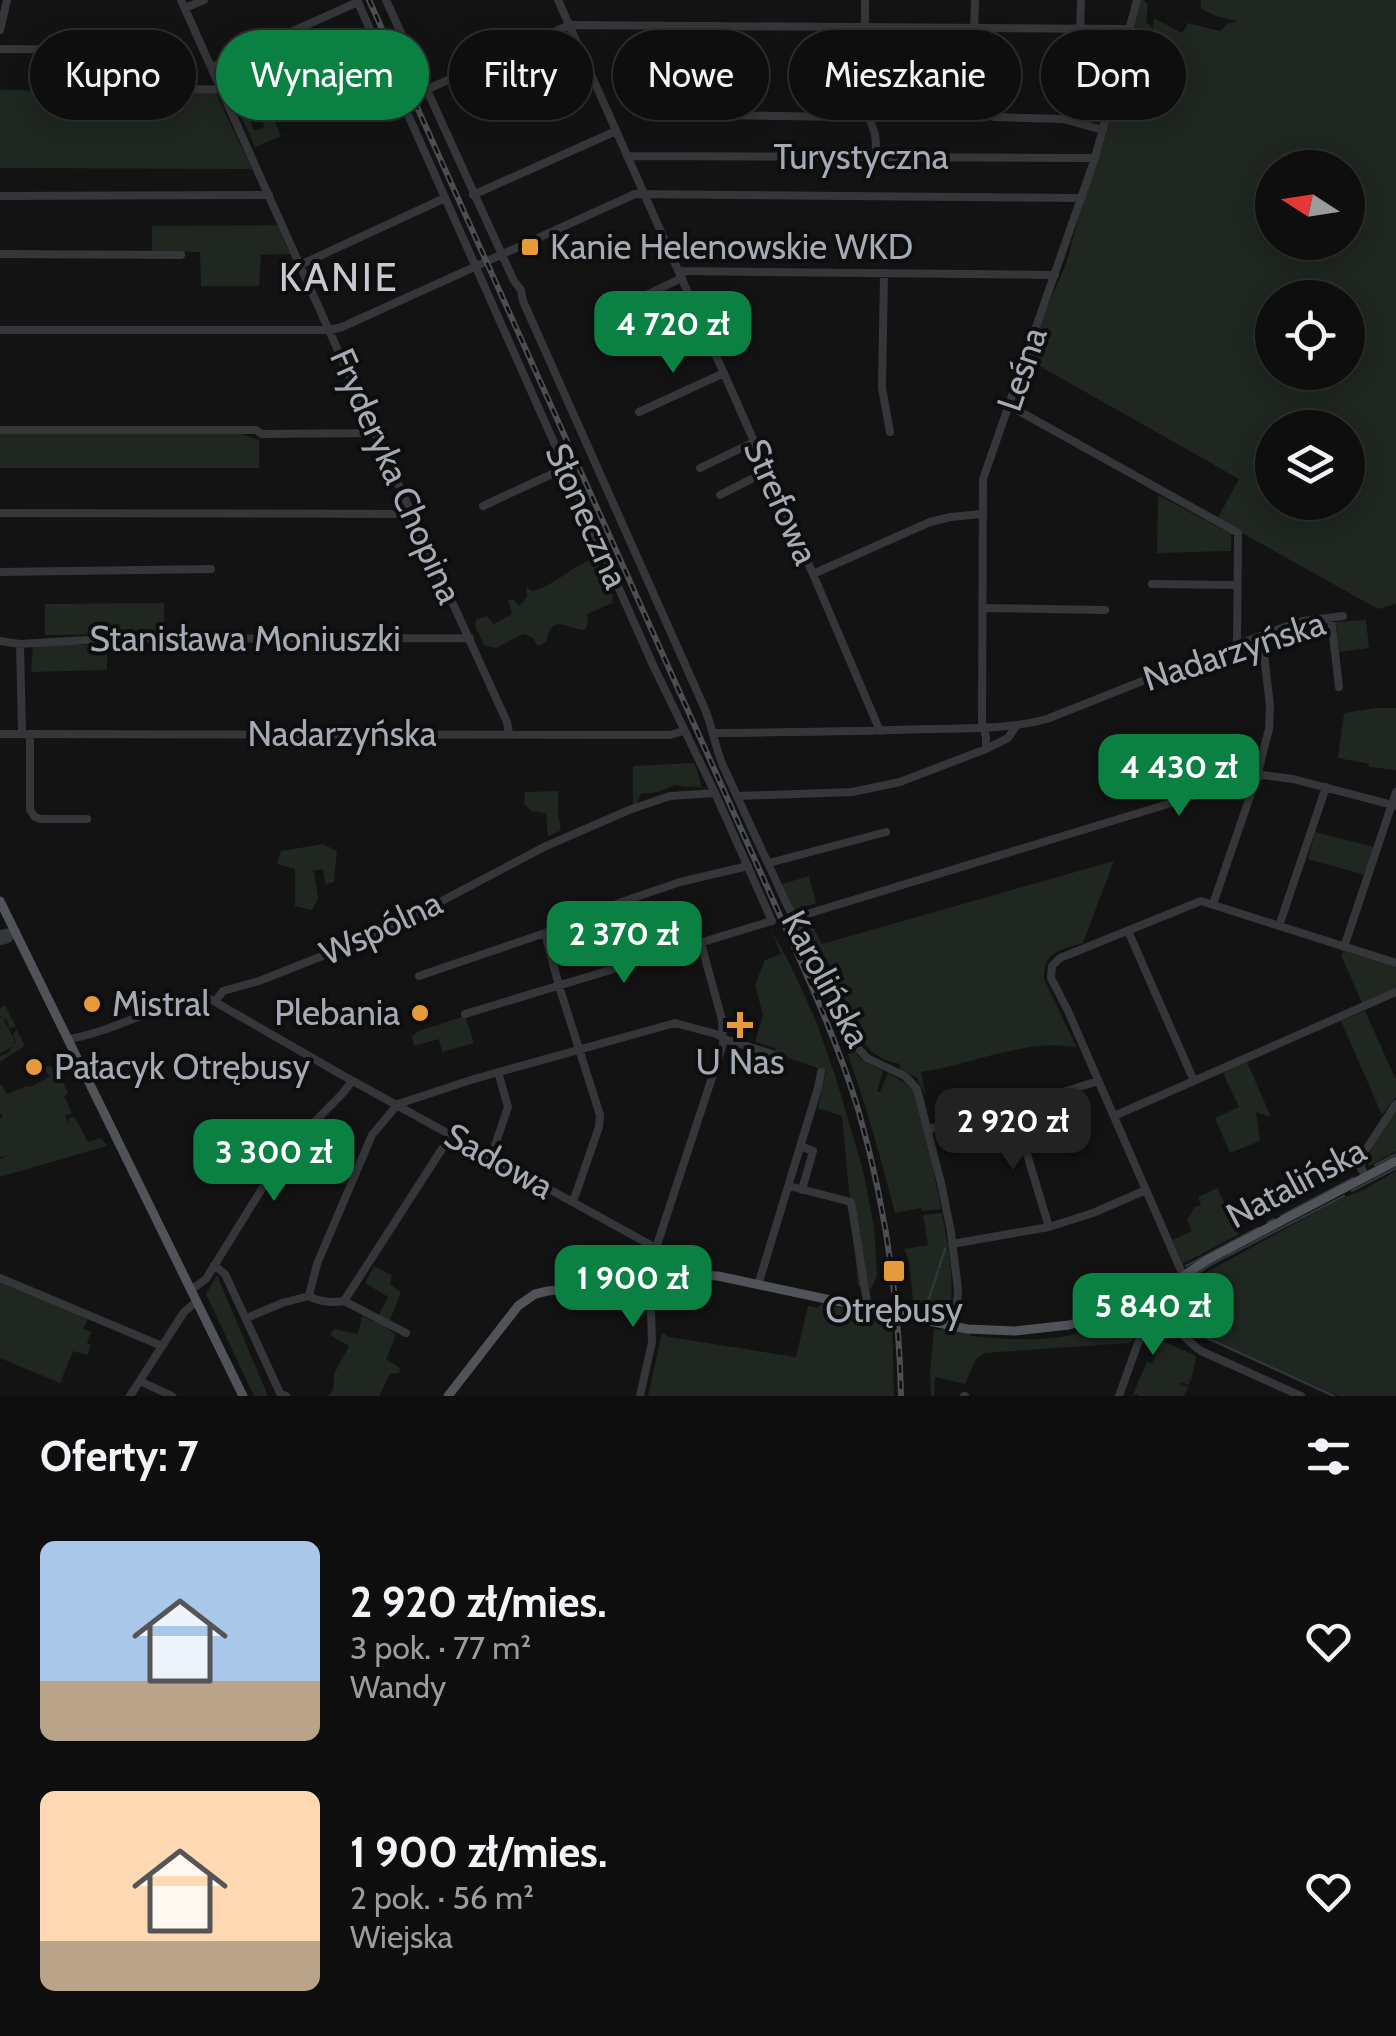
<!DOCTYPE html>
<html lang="pl">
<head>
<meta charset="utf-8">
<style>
  body { margin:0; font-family:Cabin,sans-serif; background:#171718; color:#f1f3f6; height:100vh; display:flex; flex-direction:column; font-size:38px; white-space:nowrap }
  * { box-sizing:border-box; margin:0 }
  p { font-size:32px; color:#9b9c9e }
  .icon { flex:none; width:55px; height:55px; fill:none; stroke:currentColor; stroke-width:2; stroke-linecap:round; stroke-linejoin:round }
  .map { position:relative; height:1396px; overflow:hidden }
  .sheet { display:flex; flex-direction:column; background:#0e0e0f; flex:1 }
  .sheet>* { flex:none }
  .top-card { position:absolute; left:30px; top:30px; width:1338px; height:90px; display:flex; gap:20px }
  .needle { width:65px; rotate:282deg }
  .fabs { position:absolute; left:1255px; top:150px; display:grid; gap:20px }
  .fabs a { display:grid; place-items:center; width:110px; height:110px; border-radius:50%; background:#0e0e0f; box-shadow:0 5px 25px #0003,0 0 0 2px #2e2e2f; font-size:50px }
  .price { position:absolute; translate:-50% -85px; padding:0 22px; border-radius:20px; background:#0b8043; color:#fff; font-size:32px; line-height:65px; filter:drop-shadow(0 2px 5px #0008) }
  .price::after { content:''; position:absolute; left:50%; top:60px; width:30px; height:22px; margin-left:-15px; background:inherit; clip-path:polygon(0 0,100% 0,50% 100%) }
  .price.on { background:#222; color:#fff }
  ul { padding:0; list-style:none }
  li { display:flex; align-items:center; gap:30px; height:250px; padding:0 40px }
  li span { display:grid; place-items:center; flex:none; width:280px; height:200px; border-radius:15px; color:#555 }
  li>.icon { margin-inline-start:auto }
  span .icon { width:120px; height:120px; fill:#fffc; stroke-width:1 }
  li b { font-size:42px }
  h2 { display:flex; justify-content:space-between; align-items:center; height:120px; padding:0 40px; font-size:42px }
  .chip { padding:0 35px; border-radius:45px; background:#0e0e0f; box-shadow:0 5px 25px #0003,0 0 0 2px #2e2e2f; font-size:35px; line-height:90px }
  .chip.on { background:#0b8043; color:#fff }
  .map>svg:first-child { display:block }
</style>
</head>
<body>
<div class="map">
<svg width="1396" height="1396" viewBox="0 0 1396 1396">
  <rect width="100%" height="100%" fill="#131314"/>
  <path fill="#1f2720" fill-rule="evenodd" d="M 1139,0 L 1144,0 L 1148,5 L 1146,22 L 1153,28 L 1154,18 L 1182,33 L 1188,23 L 1220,31 L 1227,24 L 1237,21 L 1216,16 L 1201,9 L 1201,0 L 1396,0 L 1396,604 L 1378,609 L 1217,519 L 1239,479 L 1029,360 L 1042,319 L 1066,264 ZM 1272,168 L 1348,168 L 1348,242 L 1272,242 ZM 1272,298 L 1348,298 L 1348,372 L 1272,372 ZM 1272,428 L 1348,428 L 1348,502 L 1272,502 Z
    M 0,90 L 216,93 L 252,169 L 0,168 Z
    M 267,103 L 281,136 L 255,147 L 241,116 L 249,117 L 253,129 L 256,130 L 264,127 L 263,120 L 256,109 Z
    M 277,225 L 290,254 L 261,255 L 259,286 L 201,286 L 200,252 L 152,251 L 152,226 Z
    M 0,433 L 237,433 L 259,440 L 259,468 L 0,468 Z
    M 1158,495 L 1231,534 L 1231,551 L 1157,553 Z
    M 595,558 L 613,596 L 612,603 L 587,614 L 588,623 L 585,630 C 565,629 553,612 546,642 L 538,646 L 533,638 L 523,634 L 496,648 L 485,646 L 475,626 L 476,620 L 487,616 L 494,624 L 512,614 L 508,600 L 513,599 L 519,606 L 527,597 L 526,587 L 532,591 C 555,586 572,565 595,558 Z
    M 164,603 L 164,634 L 45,635 L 45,604 Z
    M 1366,620 L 1369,648 L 1339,652 L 1336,622 Z
    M 33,645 L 107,645 L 107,670 L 31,672 Z
    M 1375,708 L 1396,708 L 1396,770 L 1369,767 L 1369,764 L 1338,758 L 1344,713 Z
    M 692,763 L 695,764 L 702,788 C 694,785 685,788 675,785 L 658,792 L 641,794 L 636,805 L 633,806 L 633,766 Z
    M 558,791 L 558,813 L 561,830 L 548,837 L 546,813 L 531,811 L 524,804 L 525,792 Z
    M 1315,832 L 1374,847 L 1365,875 L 1308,859 Z
    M 323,844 L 337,851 L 334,882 L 325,884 L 323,869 L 314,871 L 318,898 L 312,910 L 295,906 L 295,869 L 277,864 L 281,851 Z
    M 1114,861 L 1083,943 C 1061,950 1043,951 1044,979 L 1077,1048 C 1033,1036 967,1066 921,1072 L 926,1096 L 917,1078 L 899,1068 L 900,1064 C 856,1056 853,1019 839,985 C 831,965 816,944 806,924 L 808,918 L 810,927 L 813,927 L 822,944 Z
    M 809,876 L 816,903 L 793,910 L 782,884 Z
    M 786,908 L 820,968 L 853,1050 L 862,1060 L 883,1071 L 877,1092 L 880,1092 L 888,1073 L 904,1082 L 914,1091 L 928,1143 L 941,1209 L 922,1211 L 921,1208 L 895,1213 C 868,1107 836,1006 785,909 Z
    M 770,928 L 790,964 L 816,1021 L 835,1075 L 863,1170 L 874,1227 L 877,1276 L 871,1289 L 858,1286 L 842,1116 L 818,1108 L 826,1071 L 777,1054 L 775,1048 L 755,1042 L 763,1015 L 755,985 L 765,960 L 781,954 Z
    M 1345,951 L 1396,967 L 1396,988 L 1362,1003 L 1341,955 Z
    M 5,1005 L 16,1027 L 9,1028 L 7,1020 L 3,1018 L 15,1041 L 13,1045 L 16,1042 L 13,1034 L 17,1030 L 25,1046 L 0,1062 L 0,1056 L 8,1053 L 13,1046 L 0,1054 L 0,1018 L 2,1017 L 0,1016 L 0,1008 Z
    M 1365,1011 L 1396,1080 L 1396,1097 L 1382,1115 L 1341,1021 Z
    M 465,1016 L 474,1043 L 442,1052 L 439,1039 L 414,1046 L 412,1036 L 418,1031 Z
    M 1247,1062 L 1271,1117 L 1256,1112 L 1260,1141 L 1230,1153 L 1215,1118 L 1239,1107 L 1223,1073 Z
    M 48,1066 L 57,1070 L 68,1093 L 64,1096 L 72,1113 L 65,1116 L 70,1125 L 68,1119 L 74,1116 L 88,1142 L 101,1138 L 107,1146 L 0,1177 L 0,1159 L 8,1155 L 0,1157 L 0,1117 L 2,1118 L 2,1114 L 0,1114 L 0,1086 L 2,1085 L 7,1094 L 26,1086 L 30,1087 L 49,1077 L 50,1075 L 47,1074 L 45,1068 Z
    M 1396,1109 L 1396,1151 L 1369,1166 L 1366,1158 Z
    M 1396,1171 L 1396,1396 L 1339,1396 L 1249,1356 L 1192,1328 L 1177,1305 L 1194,1279 L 1336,1201 L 1365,1189 Z
    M 1217,1188 L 1239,1234 L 1183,1264 L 1172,1240 L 1192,1231 L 1187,1220 L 1195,1207 L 1201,1205 L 1198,1197 Z
    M 942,1213 C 947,1240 958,1292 947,1316 L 914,1309 L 909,1260 L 904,1249 L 928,1245 L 923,1215 Z
    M 374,1266 L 392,1275 L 390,1284 L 401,1292 L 387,1328 L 396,1335 L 386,1359 L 400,1368 L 399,1373 L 390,1374 L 379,1396 L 328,1396 L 333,1390 L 334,1374 L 349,1346 L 330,1335 L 334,1329 L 358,1334 L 362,1316 L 375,1322 L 388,1297 L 365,1283 Z
    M 217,1275 L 268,1396 L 254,1396 L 206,1294 Z
    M 0,1280 L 88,1319 L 83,1329 L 91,1332 L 87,1343 L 91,1345 L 87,1355 L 73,1351 L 60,1383 L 0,1358 Z
    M 823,1303 L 883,1320 L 884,1315 L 892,1316 L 894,1396 L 648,1396 L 662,1333 L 669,1337 L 796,1357 L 808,1306 L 817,1308 Z
    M 1111,1319 L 1140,1330 L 1130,1343 L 985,1353 L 976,1359 L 965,1384 L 935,1377 L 934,1396 L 931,1396 L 930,1372 L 934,1329 L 942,1330 L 943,1328 L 970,1334 L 970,1336 C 1018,1340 1070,1345 1111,1319 Z
    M 1163,1341 L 1196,1356 L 1191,1381 L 1185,1379 L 1190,1382 L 1189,1385 L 1180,1382 L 1182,1386 L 1183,1385 L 1188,1387 L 1184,1396 L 1138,1396 L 1138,1394 L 1132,1396 L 1147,1362 L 1152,1363 Z"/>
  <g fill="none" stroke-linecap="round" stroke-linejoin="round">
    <path stroke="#2d373c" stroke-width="2.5" d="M 1375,1165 L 1396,1154
      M 1352,1191 L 1396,1168
      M 1281,1216 L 1353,1178
      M 1268,1222 L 1274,1219
      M 1186,1266 L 1258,1228
      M 939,1268 L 945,1249
      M 929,1298 L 938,1271
      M 925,1309 L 928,1300
      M 1334,1396 L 1188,1329 L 1171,1306 L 1172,1297 L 1191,1278 L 1210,1265 L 1344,1196"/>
    <path stroke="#343639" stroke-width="8" d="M 181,0 L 375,433 L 507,722 L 509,734
      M 357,0 L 653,665 L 715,793 L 772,921 L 465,1014
      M 386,0 L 514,281 L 521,290 L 523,301 L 704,707 C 713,728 715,748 724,768 L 788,907 L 819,960 L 855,1045 L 867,1058 L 905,1076 L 917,1089 L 941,1183 L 951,1232 L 958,1290 L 955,1326
      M 558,0 L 813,574 L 880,731
      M 185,8 L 204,0
      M 865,28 L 865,0
      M 871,28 L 869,117 L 875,134 L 877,157
      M 974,28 L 975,0
      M 0,30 L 7,0
      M 1080,30 L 1081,0
      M 0,49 L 123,50 L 122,90 L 221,89
      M 212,67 L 358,2
      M 428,89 L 565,27 L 572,25 L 1129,29
      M 720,115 L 918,118
      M 994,117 L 1063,119 L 1103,130
      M 627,156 L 1095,158
      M 473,195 L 616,131
      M 0,196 L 269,195
      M 0,254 L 181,255
      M 300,265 L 445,198
      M 679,271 L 1055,275
      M 884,274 L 882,388 L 890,432
      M 625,305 L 682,278
      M 0,330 L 330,330 L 342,327 L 635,194 L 1082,198
      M 1010,406 L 1238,533 L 1237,645
      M 639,412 L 724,373
      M 0,430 L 256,430 L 262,434 L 375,433
      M 700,468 L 754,442
      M 720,495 L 767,471
      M 483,506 L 565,468
      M 0,513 L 413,514
      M 0,572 L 211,569
      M 813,574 L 930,522 L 950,517 L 982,514
      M 1152,584 L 1236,585
      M 982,608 L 1105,610
      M 1331,618 L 1339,687
      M 0,641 L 20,644 L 104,639 L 470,638
      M 20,644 L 22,734
      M 714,733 C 784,732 854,732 924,729 C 966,728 1006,730 1047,719 L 1193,661 L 1285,627 L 1303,621 L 1343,616
      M 0,734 L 670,735 L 683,731
      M 30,735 L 30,810 L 35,817 L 41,819 L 87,819
      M 986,749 L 986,737 L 982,723 L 983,479 L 1095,158 L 1137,0
      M 737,796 L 852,792 L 900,782 L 986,749 L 1008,738 L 1016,726
      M 769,863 L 886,832
      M 1213,904 L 1257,776 L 1269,729 L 1270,706 L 1262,637
      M 794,918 L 1263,775 L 1293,779 L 1396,806
      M 1279,926 L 1326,787
      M 1128,931 L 1194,1081
      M 545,933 L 559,986 L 600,1115 L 599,1127 L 573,1202
      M 0,934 L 15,931
      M 0,941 L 8,939 L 15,931
      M 1344,947 L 1396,792
      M 419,976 L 545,933 L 610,906 L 680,882 L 748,866
      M 215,1002 L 223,991 L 259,981 L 401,925 L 421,912 L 544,847 L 629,810 L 670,796 L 715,793
      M 68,1039 C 111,1034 171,996 210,999 L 342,1075 L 656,1248
      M 1013,1108 L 1049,1227
      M 1114,1116 L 1396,992
      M 929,1129 L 1013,1108 L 1098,1081
      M 451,1135 L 344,1301 C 333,1303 319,1302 309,1296 L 317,1264 L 372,1135 L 398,1104 L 474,1079 L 675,1023 L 716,1034 L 727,1040 L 775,1055
      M 801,1146 L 813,1151 L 802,1190
      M 491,1157 L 508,1107 L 498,1072
      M 1366,1177 L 1361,1168 L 1361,1157 L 1396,1104
      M 789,1186 L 851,1202 L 868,1308
      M 952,1244 L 1049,1227 L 1093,1213 L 1146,1190
      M 214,1265 L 225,1274 L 280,1393 L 286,1396
      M 1183,1275 L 1068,1011 L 1051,978 L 1052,966 L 1060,958 L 1201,901 L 1396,963
      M 0,1278 L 162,1346
      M 758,1285 L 818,1088 L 821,1072
      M 191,1290 L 206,1279 L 284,1153 L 342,1094 L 352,1081
      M 344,1301 L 406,1333
      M 1160,1311 C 1174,1324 1185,1340 1201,1351 L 1301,1396
      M 247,1318 L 282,1303 L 309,1296
      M 1154,1318 L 1176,1328
      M 140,1381 L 172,1396
      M 130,1396 L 184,1312 L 197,1301
      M 640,1396 L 652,1342 L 650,1285 L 657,1272 L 656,1248 L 723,1044 L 722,1020 L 701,943
      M 964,1396 L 965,1396
      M 1119,1396 L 1147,1318"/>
    <path stroke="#505358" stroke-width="9" d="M 0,901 L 243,1396
      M 1112,1311 L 1137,1313 L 1147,1318 L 1154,1318 C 1161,1314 1162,1307 1156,1301 L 1150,1299
      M 448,1396 L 518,1306 L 535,1294 L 548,1291 L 683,1274 L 718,1276 L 967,1329 L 1015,1331 L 1069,1325 L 1092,1318 L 1117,1307 L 1141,1304 L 1166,1285 L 1170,1285 L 1207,1260 L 1396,1161"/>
    <g stroke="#4b4e52" stroke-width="6">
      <path id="rail" d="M 369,0 L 781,918 C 809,980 838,1043 858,1109 C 885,1203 899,1299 901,1396"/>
    </g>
    <use href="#rail" stroke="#0e0e0f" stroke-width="2.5" stroke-dasharray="8" stroke-linecap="butt"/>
  </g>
  <g fill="#e69a39" stroke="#0e0e0f" stroke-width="4">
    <rect x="520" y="237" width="20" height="20" rx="5"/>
    <circle cx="92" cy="1004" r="10"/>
    <circle cx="420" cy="1013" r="10"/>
    <path d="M735 1010h10v10h10v10h-10v10h-10v-10h-10v-10h10z"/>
    <circle cx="34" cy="1067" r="10"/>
    <rect x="882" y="1259" width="24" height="24" rx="5"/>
  </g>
  <g text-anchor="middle" stroke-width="8" stroke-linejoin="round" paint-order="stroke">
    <g font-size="35" fill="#a5abb4" stroke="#0e0e0f">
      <text x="861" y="169">Turystyczna</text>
      <text transform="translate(1022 369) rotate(-71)" y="12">Leśna</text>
      <text transform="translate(396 476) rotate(66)" y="12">Fryderyka Chopina</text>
      <text transform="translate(781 502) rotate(66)" y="12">Strefowa</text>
      <text transform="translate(587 516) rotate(66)" y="12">Słoneczna</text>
      <text x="245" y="651">Stanisława Moniuszki</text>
      <text transform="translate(1234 651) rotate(-18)" y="12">Nadarzyńska</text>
      <text x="342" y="746">Nadarzyńska</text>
      <text transform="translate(381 928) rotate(-25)" y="12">Wspólna</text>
      <text transform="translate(826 979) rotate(62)" y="12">Karolińska</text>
      <text transform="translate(499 1161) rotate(29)" y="12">Sadowa</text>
      <text transform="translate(1296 1183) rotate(-28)" y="12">Natalińska</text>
    </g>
    <g font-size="35" fill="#a5abb4" stroke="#0e0e0f" text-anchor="start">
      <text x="550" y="259">Kanie Helenowskie WKD</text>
      <text x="112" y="1016">Mistral</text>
      <text x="400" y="1025" text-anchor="end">Plebania</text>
      <text x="740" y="1074" text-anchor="middle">U Nas</text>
      <text x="54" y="1079">Pałacyk Otrębusy</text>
      <text x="894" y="1322" text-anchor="middle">Otrębusy</text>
    </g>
    <g font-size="40" letter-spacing="2.5" fill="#c6cad0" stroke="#0e0e0f">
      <text x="339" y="291">KANIE</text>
    </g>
  </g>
</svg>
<div class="fabs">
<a><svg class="needle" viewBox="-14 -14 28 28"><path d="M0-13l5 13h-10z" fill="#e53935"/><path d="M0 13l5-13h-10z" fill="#9b9c9e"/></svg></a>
<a><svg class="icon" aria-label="locate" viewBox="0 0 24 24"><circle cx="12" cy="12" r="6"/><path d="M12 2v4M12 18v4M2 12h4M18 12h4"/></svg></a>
<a><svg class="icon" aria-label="layers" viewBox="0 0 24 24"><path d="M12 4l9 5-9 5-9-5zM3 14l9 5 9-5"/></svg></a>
</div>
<b class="price" style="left:673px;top:376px">4 720 zł</b>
<b class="price" style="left:1179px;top:819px">4 430 zł</b>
<b class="price" style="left:624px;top:986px">2 370 zł</b>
<b class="price on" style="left:1013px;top:1173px">2 920 zł</b>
<b class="price" style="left:274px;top:1204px">3 300 zł</b>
<b class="price" style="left:633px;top:1330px">1 900 zł</b>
<b class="price" style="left:1153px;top:1358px">5 840 zł</b>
<div class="top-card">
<a class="chip">Kupno</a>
<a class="chip on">Wynajem</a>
<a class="chip">Filtry</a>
<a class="chip">Nowe</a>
<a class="chip">Mieszkanie</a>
<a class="chip">Dom</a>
</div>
</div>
<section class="sheet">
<h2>Oferty: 7<svg class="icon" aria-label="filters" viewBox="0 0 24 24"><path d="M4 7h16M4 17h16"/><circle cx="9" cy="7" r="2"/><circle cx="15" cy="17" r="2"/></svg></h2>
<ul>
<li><span style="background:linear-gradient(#a9c7e8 70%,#b9a48a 0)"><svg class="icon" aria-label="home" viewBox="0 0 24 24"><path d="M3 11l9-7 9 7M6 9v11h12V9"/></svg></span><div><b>2 920 zł/mies.</b><p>3 pok. · 77 m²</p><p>Wandy</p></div><svg class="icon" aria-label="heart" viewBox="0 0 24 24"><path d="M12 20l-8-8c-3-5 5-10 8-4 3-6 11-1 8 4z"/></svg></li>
<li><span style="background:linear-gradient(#ffd9b3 75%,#b9a48a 0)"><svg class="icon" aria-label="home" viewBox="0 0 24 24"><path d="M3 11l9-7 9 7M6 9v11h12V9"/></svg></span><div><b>1 900 zł/mies.</b><p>2 pok. · 56 m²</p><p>Wiejska</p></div><svg class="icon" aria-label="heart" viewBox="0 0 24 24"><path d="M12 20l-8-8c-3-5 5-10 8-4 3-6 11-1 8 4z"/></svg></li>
</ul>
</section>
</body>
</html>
